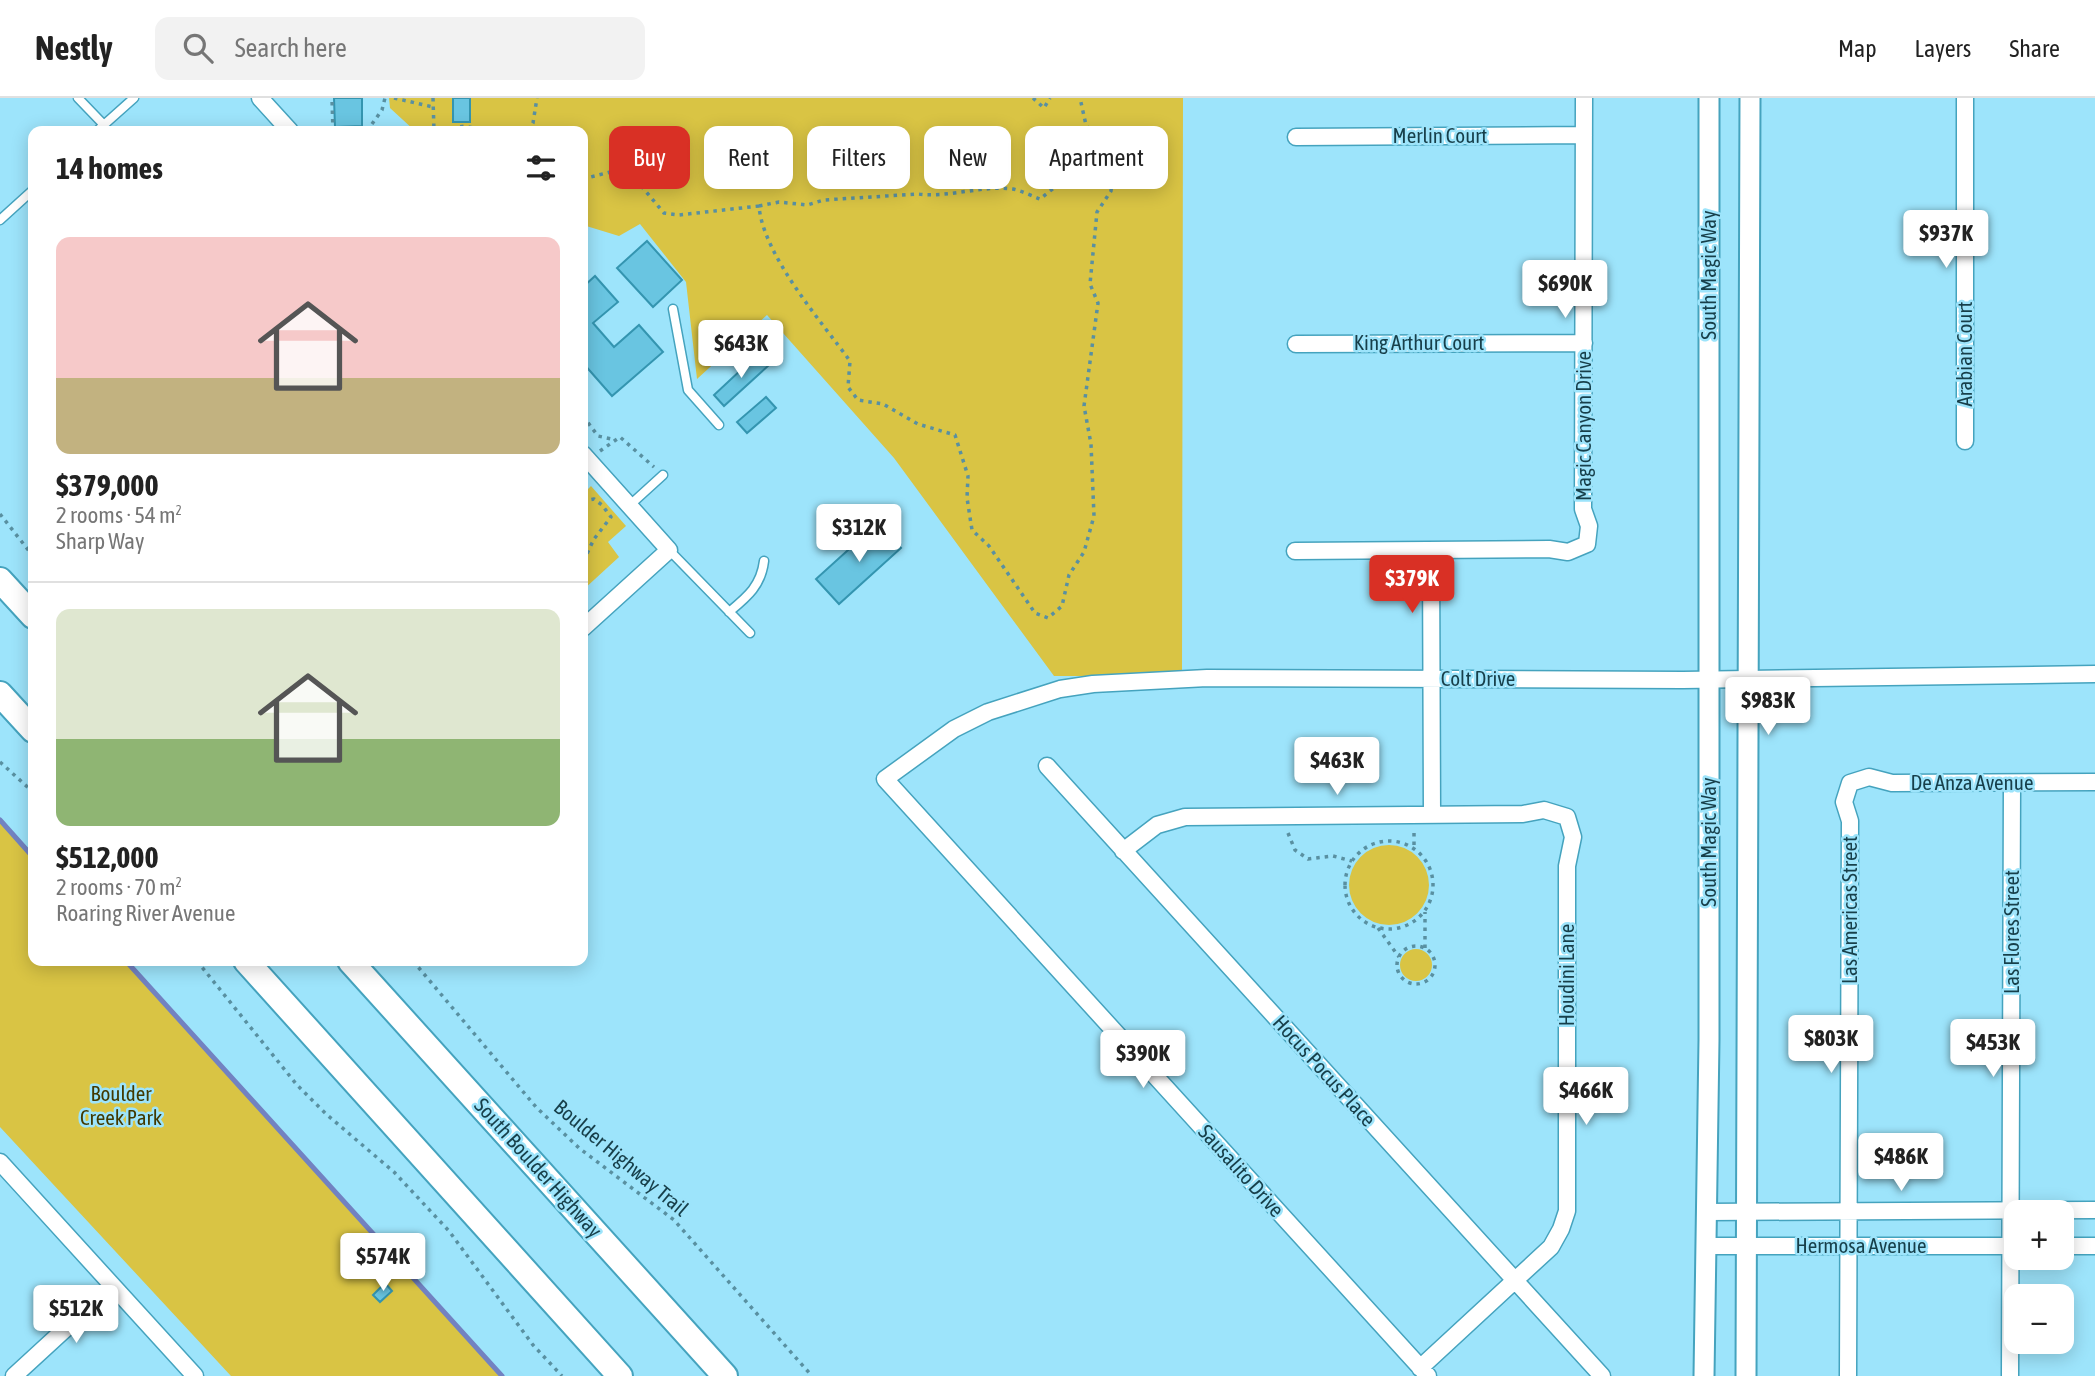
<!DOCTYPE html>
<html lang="en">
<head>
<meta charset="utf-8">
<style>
  body { margin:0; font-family:"Asap Condensed",sans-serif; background:#f2f2f2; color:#222; height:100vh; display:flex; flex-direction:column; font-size:26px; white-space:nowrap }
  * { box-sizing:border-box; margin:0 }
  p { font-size:23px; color:#767676 }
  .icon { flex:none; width:38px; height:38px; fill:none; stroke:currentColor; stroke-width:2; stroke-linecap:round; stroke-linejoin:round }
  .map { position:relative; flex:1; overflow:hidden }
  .drawer { position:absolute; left:28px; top:28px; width:560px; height:840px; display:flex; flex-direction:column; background:#fff; border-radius:14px; box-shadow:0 4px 18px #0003 }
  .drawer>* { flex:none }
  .top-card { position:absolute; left:609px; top:28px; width:665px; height:63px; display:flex; gap:14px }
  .tools { position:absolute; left:2004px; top:1102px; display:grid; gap:14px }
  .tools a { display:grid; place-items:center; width:70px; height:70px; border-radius:14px; background:#fff; box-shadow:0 4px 18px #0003; font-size:35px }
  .price { position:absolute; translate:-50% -60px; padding:0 16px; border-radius:7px; background:#fff; color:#222; font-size:23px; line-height:46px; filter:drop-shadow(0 2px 4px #0008) }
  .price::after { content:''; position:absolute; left:50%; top:42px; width:21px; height:16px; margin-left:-10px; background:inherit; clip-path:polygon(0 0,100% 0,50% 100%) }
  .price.selected { background:#d93025; color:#fff }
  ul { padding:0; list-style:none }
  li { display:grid; align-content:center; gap:14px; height:371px; padding:0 28px }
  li+li { border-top:2px solid #e0e0e0 }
  li span { display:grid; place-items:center; height:217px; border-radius:14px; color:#555 }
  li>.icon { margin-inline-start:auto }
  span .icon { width:126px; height:126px; fill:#fffc; stroke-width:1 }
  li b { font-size:30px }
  h2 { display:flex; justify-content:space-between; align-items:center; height:84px; padding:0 28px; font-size:30px }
  .chip { padding:0 24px; border-radius:14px; background:#fff; box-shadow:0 4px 18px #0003; font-size:24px; line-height:63px }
  .chip.selected { background:#d93025; color:#fff }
  header { display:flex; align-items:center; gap:42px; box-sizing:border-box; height:98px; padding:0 35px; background:#fff; border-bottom:2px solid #e0e0e0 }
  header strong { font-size:33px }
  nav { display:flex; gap:38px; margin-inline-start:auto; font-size:24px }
  .search { width:490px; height:63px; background:#f2f2f2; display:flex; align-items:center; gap:18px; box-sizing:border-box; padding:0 24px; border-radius:14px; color:#767676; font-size:26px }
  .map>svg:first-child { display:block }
</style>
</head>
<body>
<header>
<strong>Nestly</strong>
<div class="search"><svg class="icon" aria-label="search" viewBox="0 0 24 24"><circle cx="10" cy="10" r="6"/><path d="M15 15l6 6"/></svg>Search here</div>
<nav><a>Map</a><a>Layers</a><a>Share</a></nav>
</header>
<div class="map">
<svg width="2095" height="1278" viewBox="0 0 2095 1278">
  <rect width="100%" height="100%" fill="#9de4fb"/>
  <path fill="#d9c444" d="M 389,0 L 1183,0 L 1182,578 L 1054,578 L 894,360 L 767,217 L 697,281 L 686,184 L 640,126 L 619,138 L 583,127 L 583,33 L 415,33 L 390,10 Z
    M 591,388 L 626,428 L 608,444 L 619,459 L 583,492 L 583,390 L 586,393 Z
    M 0,721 L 33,757 L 33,863 L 128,863 L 503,1278 L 231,1278 L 0,1029 Z
    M1349 787a40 40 0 1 1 80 0a40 40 0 1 1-80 0Z
    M1400 867a16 16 0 1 1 32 0a16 16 0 1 1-32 0Z"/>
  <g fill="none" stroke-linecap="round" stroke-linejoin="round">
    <path stroke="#7282c1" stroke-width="5" d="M 0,722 L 33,759
      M 126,863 L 502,1278"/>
  </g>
  <path fill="#69c5e1" stroke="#3495b0" stroke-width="2" d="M 334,0 L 362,0 L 362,28 L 335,29 Z
    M 453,0 L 470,0 L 470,24 L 453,24 Z
    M 647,143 L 682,182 L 653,209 L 617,170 Z
    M 595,178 L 618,204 L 593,225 L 614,249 L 639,227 L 663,254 L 612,298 L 583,265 L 583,189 Z
    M 758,256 L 768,268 L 724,308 L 714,297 Z
    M 766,299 L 776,310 L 747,335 L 737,324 Z
    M 878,425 L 901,450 L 839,506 L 816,481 Z
    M 385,1185 L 392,1193 L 380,1204 L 373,1197 Z"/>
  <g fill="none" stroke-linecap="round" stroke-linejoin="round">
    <g stroke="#45a3be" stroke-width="11">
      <path id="service" d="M 78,0 L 104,27
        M 97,33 L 134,0
        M 0,122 L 33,92
        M 673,211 L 688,292 L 719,327
        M 630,407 L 663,377
        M 669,452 L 750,535
        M 729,514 C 747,499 761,488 764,463"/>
    </g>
    <g stroke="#45a3be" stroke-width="19">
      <path id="minor" d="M 260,0 L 290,33
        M 1296,39 L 1584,37
        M 1296,246 L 1584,245
        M 1965,343 L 1965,0
        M 583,356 L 669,452 L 583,530
        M 1295,453 L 1549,451 L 1568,454 L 1587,446 L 1589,428 L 1583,411 L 1584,0
        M 1431,453 L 1432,717
        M 1047,668 L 1602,1278
        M 1123,753 L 1157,727 L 1185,719 L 1523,716 L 1544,712 L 1567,719 L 1573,739 L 1567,768 L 1567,1113 L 1561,1131 L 1551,1149 L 1420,1270
        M 0,1064 L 195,1278
        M 1707,1114 L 2095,1112
        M 1706,1148 L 2016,1148
        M 2062,1148 L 2095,1148
        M 14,1278 L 112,1188
        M 1428,1278 L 885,681 L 954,631 L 988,614 L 1060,591 L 1093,586 L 1207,580 L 1683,582 L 2095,576
        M 1848,1278 L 1850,723 L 1844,704 L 1850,685 L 1869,679 L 1892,685 L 2095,684
        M 2010,1278 L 2012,685"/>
    </g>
    <g stroke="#45a3be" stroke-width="23">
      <path id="tertiary" d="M 1704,1278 L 1709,942 L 1709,0
        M 1746,1278 L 1750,0"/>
    </g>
    <g stroke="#45a3be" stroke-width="28">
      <path id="primary" d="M 0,482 L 33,518
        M 0,596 L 33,632
        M 246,863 L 620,1278
        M 350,863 L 725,1278"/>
    </g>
    <path stroke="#5990a1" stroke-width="3.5" stroke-dasharray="3.5 5" stroke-linecap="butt" d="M 394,0 L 433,9
      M 433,0 L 434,33
      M 1033,0 L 1044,10 L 1050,0
      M 333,33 L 332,2 L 334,3
      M 367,33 L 382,12 L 385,0
      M 435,33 L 465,28 L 486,33
      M 529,33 L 533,25 L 537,0
      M 583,81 L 626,70 L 664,115 L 679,117 L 759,108 C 763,157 821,223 850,263 L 848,289 L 858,302 L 883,306 L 918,326 L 955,337 L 968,378 L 967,400 L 972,432 L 989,448 L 1035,515 L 1048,520 L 1062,508 L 1069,477 L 1084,454 L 1094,418 L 1091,346 L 1084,308 L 1098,205 L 1090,186 L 1097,114 L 1111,93 L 1112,84 L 1099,45 L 1086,27 L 1080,0
      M 759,108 L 779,104 L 807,107 L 824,102 L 918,96 C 949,100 982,87 1013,91 C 1022,93 1032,98 1040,101 L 1055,89 L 1067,86 L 1082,65 L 1091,60 L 1097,42
      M 583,318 L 598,338 L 616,342
      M 600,353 L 620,339 L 654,369
      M 583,403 L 594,401 L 602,407 L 611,419 L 594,441 L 583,464
      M 0,416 L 33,458
      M 0,664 L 33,694
      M 1288,735 L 1295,752 L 1308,761 L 1333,758 L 1352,763
      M 1414,735 L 1414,750
      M1345 787a44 44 0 1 1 88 0a44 44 0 1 1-88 0Z
      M 1378,830 L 1399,859
      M1397 867a19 19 0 1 1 38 0a19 19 0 1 1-38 0Z
      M 1425,850 L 1425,814
      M 197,863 L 297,987 L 326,1016 L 394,1074 L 449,1133 L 533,1247 L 562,1278
      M 413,863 L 536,1009 L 579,1050 L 674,1122 L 812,1278"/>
    <use href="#service" stroke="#fff" stroke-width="8"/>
    <use href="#minor" stroke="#fff" stroke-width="16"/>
    <use href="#tertiary" stroke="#fff" stroke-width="19"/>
    <use href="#primary" stroke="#fff" stroke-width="24"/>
  </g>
  <g text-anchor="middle" stroke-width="5" stroke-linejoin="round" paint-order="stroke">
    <g font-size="21" fill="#173f4a" stroke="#9de4fb">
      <text x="1440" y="45">Merlin Court</text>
      <text transform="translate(1709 177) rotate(-90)" y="7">South Magic Way</text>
      <text x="1419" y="252">King Arthur Court</text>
      <text transform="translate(1965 256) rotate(-90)" y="7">Arabian Court</text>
      <text transform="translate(1584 328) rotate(-90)" y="7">Magic Canyon Drive</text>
      <text x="1478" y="588">Colt Drive</text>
      <text x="1972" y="692">De Anza Avenue</text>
      <text transform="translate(1709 744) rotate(-90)" y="7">South Magic Way</text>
      <text transform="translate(1850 812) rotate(-90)" y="7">Las Americas Street</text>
      <text transform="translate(2012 834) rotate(-90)" y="7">Las Flores Street</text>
      <text transform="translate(1567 877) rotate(-90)" y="7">Houdini Lane</text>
      <text transform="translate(1324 973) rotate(48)" y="7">Hocus Pocus Place</text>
      <text transform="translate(621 1060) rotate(40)" y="7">Boulder Highway Trail</text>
      <text transform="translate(538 1070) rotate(48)" y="7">South Boulder Highway</text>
      <text transform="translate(1241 1073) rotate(48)" y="7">Sausalito Drive</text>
      <text x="1861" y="1155">Hermosa Avenue</text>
    </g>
    <g font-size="21" fill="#423900" stroke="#9de4fb">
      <text x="121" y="1003">Boulder<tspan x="121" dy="24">Creek Park</tspan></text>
    </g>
  </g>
</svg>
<div class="tools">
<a>+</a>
<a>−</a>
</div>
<b class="price" style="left:1946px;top:172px">$937K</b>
<b class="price" style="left:1565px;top:222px">$690K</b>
<b class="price" style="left:741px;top:282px">$643K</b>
<b class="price" style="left:859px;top:466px">$312K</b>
<b class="price selected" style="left:1412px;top:517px">$379K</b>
<b class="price" style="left:1768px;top:639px">$983K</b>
<b class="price" style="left:1337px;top:699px">$463K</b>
<b class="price" style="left:1831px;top:977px">$803K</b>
<b class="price" style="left:1993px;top:981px">$453K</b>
<b class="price" style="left:1143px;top:992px">$390K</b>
<b class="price" style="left:1586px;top:1029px">$466K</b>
<b class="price" style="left:1901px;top:1095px">$486K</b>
<b class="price" style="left:383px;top:1195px">$574K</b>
<b class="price" style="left:76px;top:1247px">$512K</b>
<div class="top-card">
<a class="chip selected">Buy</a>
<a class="chip">Rent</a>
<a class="chip">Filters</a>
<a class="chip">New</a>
<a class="chip">Apartment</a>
</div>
<section class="drawer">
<h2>14 homes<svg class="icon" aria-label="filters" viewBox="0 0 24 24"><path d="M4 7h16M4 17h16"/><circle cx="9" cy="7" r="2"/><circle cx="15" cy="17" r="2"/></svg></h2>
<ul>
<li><span style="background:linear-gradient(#f6c9c9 65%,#c2b280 0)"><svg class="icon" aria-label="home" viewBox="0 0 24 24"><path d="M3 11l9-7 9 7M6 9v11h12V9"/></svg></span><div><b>$379,000</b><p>2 rooms · 54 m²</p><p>Sharp Way</p></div></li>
<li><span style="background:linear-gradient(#dfe7d0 60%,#8fb573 0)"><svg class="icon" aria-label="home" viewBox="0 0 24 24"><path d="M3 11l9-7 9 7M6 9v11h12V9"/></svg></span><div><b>$512,000</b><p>2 rooms · 70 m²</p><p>Roaring River Avenue</p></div></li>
</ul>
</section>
</div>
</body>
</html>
